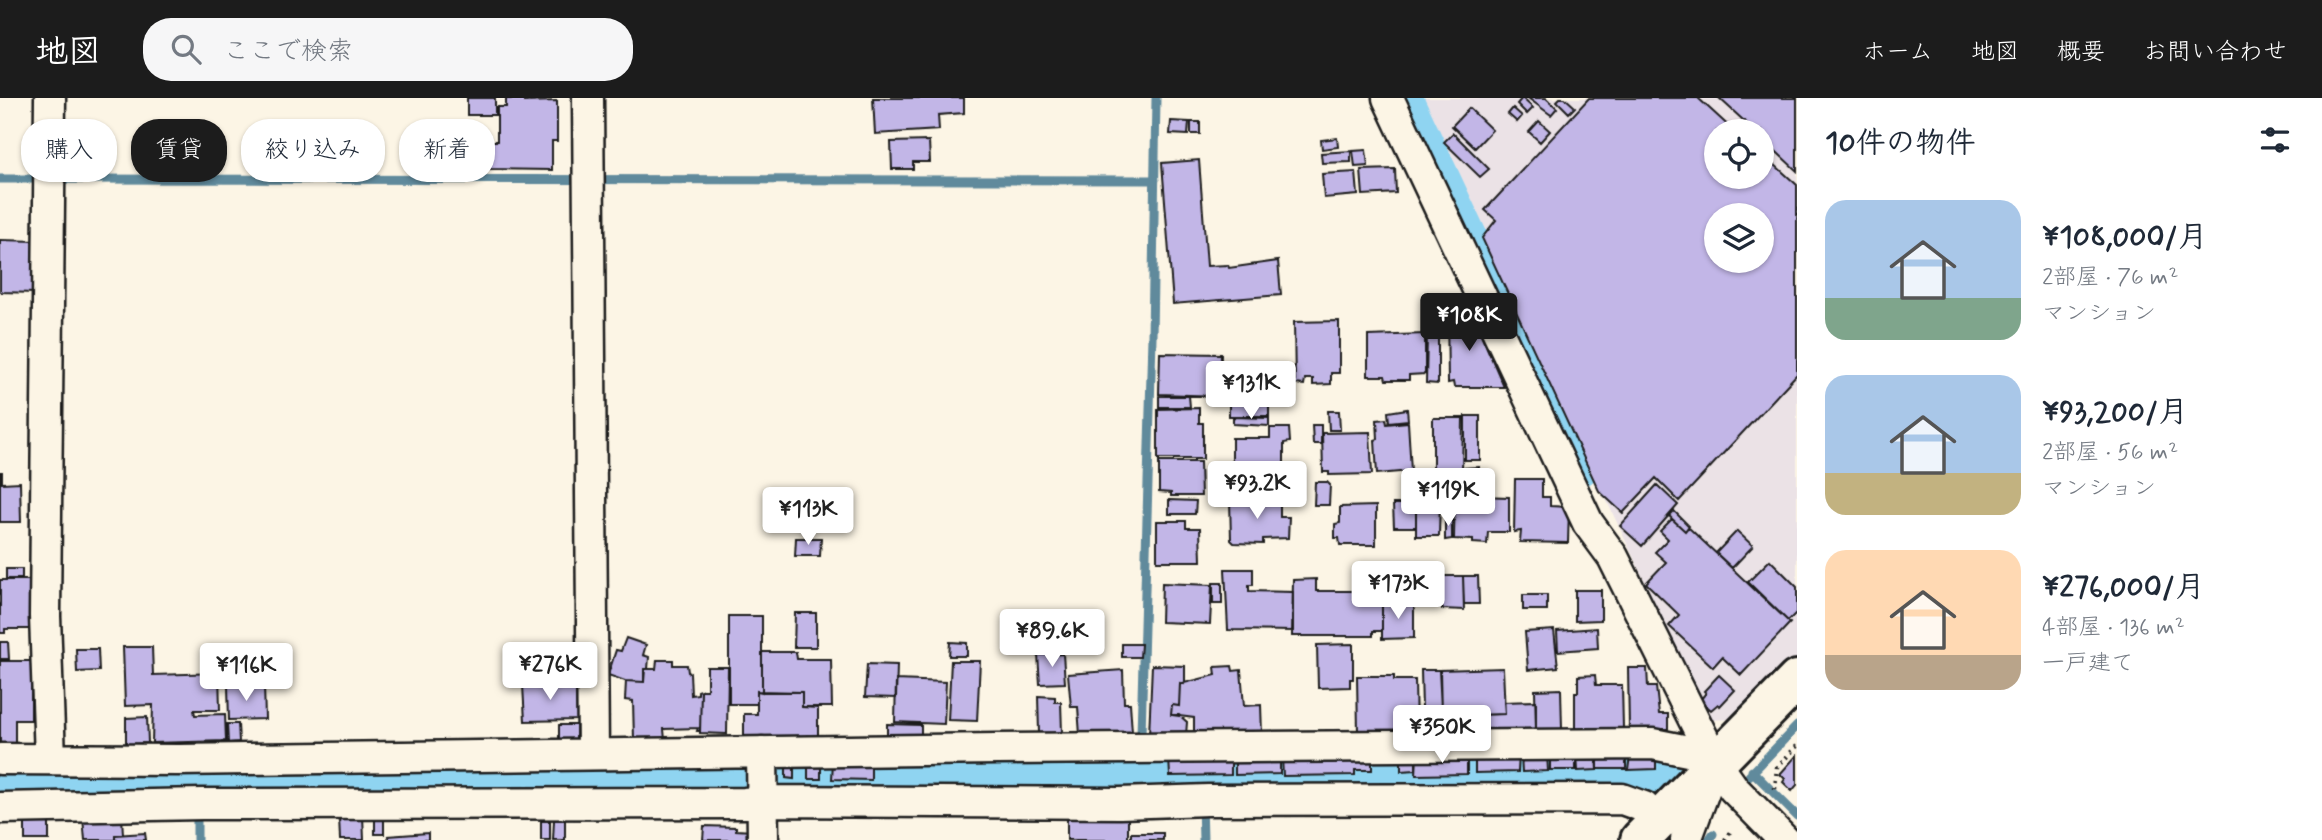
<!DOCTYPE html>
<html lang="ja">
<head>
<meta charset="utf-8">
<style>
  body { margin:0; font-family:Mynerve,"Klee One",sans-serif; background:#f6f6f7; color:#1f2937; height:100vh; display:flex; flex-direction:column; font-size:26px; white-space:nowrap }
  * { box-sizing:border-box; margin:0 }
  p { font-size:23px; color:#747a83 }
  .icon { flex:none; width:38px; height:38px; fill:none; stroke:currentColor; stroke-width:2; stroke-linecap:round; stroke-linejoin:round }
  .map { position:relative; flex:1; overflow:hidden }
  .details { display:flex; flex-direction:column; background:#fff; width:525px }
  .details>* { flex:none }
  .banner { position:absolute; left:21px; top:21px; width:665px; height:63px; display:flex; gap:14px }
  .buttons { position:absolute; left:1704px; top:21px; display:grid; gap:14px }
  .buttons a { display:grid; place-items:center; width:70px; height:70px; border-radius:50%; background:#fff; box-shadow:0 2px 5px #0004; font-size:35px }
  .price { position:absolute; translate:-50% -60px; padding:0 16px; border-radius:7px; background:#fff; color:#222; font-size:23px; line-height:46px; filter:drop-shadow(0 2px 4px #0008) }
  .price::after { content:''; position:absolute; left:50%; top:42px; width:21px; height:16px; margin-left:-10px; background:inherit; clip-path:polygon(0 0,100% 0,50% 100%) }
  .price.on { background:#1c1c1c; color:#fff }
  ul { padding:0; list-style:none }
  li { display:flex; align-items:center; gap:21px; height:175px; padding:0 28px }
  li span { display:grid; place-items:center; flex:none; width:196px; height:140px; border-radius:21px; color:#555 }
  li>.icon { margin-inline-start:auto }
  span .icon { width:84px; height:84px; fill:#fffc; stroke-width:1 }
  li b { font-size:30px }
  h2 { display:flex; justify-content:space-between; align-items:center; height:84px; padding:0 28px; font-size:30px }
  .chip { padding:0 24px; border-radius:28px; background:#fff; box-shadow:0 2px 5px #0004; font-size:24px; line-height:63px }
  .chip.on { background:#1c1c1c; color:#fff }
  header { display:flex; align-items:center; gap:42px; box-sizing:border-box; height:98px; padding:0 35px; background:#1c1c1c; color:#fff }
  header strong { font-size:33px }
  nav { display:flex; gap:38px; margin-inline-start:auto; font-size:24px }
  .search { width:490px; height:63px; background:#f6f6f7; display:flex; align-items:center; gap:18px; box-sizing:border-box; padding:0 24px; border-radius:28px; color:#747a83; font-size:26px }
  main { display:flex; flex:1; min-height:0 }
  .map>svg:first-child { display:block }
</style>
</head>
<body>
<header>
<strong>地図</strong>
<div class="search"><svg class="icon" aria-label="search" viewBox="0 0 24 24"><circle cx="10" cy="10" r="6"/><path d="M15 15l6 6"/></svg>ここで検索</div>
<nav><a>ホーム</a><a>地図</a><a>概要</a><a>お問い合わせ</a></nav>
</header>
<main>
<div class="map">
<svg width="1797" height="742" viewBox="0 0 1797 742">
  <rect width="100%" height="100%" fill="#fcf5e5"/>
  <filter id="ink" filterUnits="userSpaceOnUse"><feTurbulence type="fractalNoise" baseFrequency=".0143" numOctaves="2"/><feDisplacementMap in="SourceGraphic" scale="14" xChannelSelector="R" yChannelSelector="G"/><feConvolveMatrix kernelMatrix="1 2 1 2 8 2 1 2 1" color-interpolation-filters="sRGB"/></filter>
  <g filter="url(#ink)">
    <path fill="#ebe2e6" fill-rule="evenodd" d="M 1417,0 L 1797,0 L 1797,560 L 1736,621 L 1710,622 ZM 1717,33 L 1762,33 L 1762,79 L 1717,79 ZM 1717,117 L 1762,117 L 1762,163 L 1717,163 Z"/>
    <path fill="#a0eab9" stroke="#5e836a" stroke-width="2" d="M 689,662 L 690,678 L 501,681 L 501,663 Z"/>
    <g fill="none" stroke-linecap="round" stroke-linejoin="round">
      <path stroke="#618a9c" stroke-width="9" d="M 0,81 L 1155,82
        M 1141,637 L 1152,239 L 1156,0
        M 1752,673 L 1797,718
        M 1142,678 L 1143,688
        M 1749,678 L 1797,628
        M 58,683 L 59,692
        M 605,689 L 605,680
        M 1202,705 L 1203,742
        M 197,742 L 197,691
        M 1709,742 L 1713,736"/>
      <path stroke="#8fd4f1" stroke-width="30" d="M 1408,0 L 1582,373"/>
      <path stroke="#8fd4f1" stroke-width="52" d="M 0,693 L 1130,688 L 1622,684 L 1666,691"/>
    </g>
    <path fill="#c2b6e7" stroke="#1c1c1c" stroke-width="2" fill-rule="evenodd" d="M 467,0 L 495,0 L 495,17 L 467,17 Z
      M 524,0 L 524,4 L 557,3 L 557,43 L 552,43 L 552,72 L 489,71 L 490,43 L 497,43 L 497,9 L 506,9 L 506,1 Z
      M 873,0 L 964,0 L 964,15 L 938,17 L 939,32 L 875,36 Z
      M 1522,0 L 1533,10 L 1527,16 L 1517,6 Z
      M 1528,0 L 1546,0 L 1557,10 L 1551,17 Z
      M 1560,0 L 1565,0 L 1575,9 L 1569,15 L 1557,3 Z
      M 1589,0 L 1698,0 L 1734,33 L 1717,33 L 1717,79 L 1762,79 L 1762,55 L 1797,87 L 1797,276 L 1679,403 L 1656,380 L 1623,415 L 1599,393 L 1482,140 L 1496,122 L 1485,112 ZM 1717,117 L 1762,117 L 1762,163 L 1717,163 Z
      M 1719,0 L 1797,0 L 1797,73 L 1762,40 L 1762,33 L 1755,33 Z
      M 1469,10 L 1492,32 L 1475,50 L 1452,28 Z
      M 1513,10 L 1522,18 L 1517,24 L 1508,16 Z
      M 1171,23 L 1189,24 L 1188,37 L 1170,36 Z
      M 1539,23 L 1550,33 L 1540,44 L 1529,34 Z
      M 1191,24 L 1200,24 L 1200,36 L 1191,36 Z
      M 1453,35 L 1489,71 L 1480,79 L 1444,44 Z
      M 1337,40 L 1338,49 L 1322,51 L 1321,42 Z
      M 929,43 L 930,64 L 913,64 L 913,71 L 892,71 L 891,44 Z
      M 1366,52 L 1368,68 L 1355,69 L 1353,53 Z
      M 1351,53 L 1351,64 L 1322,65 L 1321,55 Z
      M 1199,62 L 1207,168 L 1228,167 L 1229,170 L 1278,163 L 1281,197 L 1173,206 L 1162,65 Z
      M 1395,71 L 1396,95 L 1363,97 L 1361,72 Z
      M 1356,74 L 1358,97 L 1324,100 L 1322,76 Z
      M 0,142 L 37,143 L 36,195 L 0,194 Z
      M 1447,211 L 1471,213 L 1504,289 L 1454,289 L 1453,284 L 1448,285 Z
      M 1339,223 L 1339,275 L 1331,275 L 1331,286 L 1313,287 L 1313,281 L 1305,281 L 1304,287 L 1295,286 L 1294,224 Z
      M 1425,236 L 1425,276 L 1409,277 L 1409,282 L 1386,282 L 1385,278 L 1368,278 L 1368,238 Z
      M 1427,236 L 1438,236 L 1438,286 L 1426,285 Z
      M 1160,255 L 1221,256 L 1220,298 L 1159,296 Z
      M 1229,277 L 1269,277 L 1269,318 L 1229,318 Z
      M 1159,298 L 1189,298 L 1190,309 L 1159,309 Z
      M 1199,310 L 1199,325 L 1203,325 L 1203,361 L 1158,361 L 1158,311 Z
      M 1407,311 L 1408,322 L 1389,324 L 1388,314 Z
      M 1328,313 L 1339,313 L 1340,332 L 1329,332 Z
      M 1465,318 L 1480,318 L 1480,362 L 1465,362 Z
      M 1233,319 L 1269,320 L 1269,328 L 1233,326 Z
      M 1433,320 L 1463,320 L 1462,376 L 1433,376 Z
      M 1386,321 L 1387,326 L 1408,324 L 1411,373 L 1377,376 L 1375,342 L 1378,341 L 1377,322 Z
      M 1312,327 L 1321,327 L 1321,346 L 1313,346 Z
      M 1270,330 L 1289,330 L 1290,344 L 1284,345 L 1284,374 L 1271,374 L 1270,377 L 1232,377 L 1232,340 L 1270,340 Z
      M 1370,334 L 1372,376 L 1329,377 L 1329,374 L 1323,374 L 1322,335 Z
      M 1159,364 L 1200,364 L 1201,398 L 1171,398 L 1171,395 L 1159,394 Z
      M 1479,369 L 1479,377 L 1465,378 L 1464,370 Z
      M 0,374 L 2,374 L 2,385 L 20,384 L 21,424 L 0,424 Z
      M 1445,379 L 1454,380 L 1454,393 L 1445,392 Z
      M 1455,379 L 1476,379 L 1476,387 L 1479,387 L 1479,398 L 1509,399 L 1509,434 L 1488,434 L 1487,446 L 1473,445 L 1473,442 L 1454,441 Z
      M 1515,381 L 1542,381 L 1542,399 L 1550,399 L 1550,408 L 1569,409 L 1568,445 L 1520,444 L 1521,433 L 1514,434 Z
      M 1315,384 L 1327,384 L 1330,387 L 1329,407 L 1314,407 Z
      M 1231,385 L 1250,385 L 1250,399 L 1231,399 Z
      M 1657,387 L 1678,407 L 1642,448 L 1620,428 Z
      M 1280,400 L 1280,419 L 1289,419 L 1288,440 L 1263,441 L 1263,446 L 1234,445 L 1231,442 L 1230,401 Z
      M 1440,401 L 1439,438 L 1416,438 L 1416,402 Z
      M 1169,402 L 1196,403 L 1195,416 L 1169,416 Z
      M 1393,406 L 1416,406 L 1416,429 L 1394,429 Z
      M 1376,408 L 1376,447 L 1340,447 L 1339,440 L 1335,440 L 1335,426 L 1340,425 L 1340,409 Z
      M 1674,413 L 1689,428 L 1685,433 L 1669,418 Z
      M 1445,419 L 1452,419 L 1452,441 L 1445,442 Z
      M 1672,421 L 1685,433 L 1688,429 L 1790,525 L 1741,577 L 1722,559 L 1713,569 L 1669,528 L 1679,517 L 1646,485 L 1666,464 L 1655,454 L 1668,441 L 1660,433 Z
      M 1157,423 L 1186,423 L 1186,430 L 1200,430 L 1201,463 L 1157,463 Z
      M 1737,433 L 1753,448 L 1732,470 L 1716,455 Z
      M 796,440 L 821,440 L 820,458 L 795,458 Z
      M 1770,462 L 1797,489 L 1797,514 L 1788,523 L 1748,484 Z
      M 6,471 L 22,471 L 22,481 L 6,481 Z
      M 1225,471 L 1253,471 L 1253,487 L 1249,487 L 1249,493 L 1293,494 L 1293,533 L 1228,532 Z
      M 1380,477 L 1399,477 L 1399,499 L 1379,498 Z
      M 1441,478 L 1463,478 L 1464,512 L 1442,511 Z
      M 1463,478 L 1478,478 L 1479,506 L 1464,506 Z
      M 1316,481 L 1316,493 L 1369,493 L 1368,503 L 1382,503 L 1382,533 L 1373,533 L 1373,538 L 1292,538 L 1293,482 Z
      M 0,482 L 30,482 L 29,531 L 5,531 L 5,535 L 0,535 Z
      M 1162,485 L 1212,487 L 1210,526 L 1161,524 Z
      M 1213,485 L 1222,485 L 1222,506 L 1213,506 Z
      M 1575,492 L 1601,492 L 1601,522 L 1575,523 Z
      M 1523,497 L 1547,497 L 1547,512 L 1523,512 Z
      M 1382,503 L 1414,508 L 1414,540 L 1382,541 Z
      M 795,515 L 816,515 L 816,549 L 794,549 Z
      M 729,518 L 762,518 L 762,594 L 757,593 L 757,606 L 729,606 Z
      M 1597,530 L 1598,550 L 1558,553 L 1557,533 Z
      M 1554,532 L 1558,569 L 1528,572 L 1525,534 Z
      M 626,540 L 646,547 L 643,557 L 649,559 L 648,571 L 644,571 L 644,584 L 625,583 L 608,577 L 616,552 L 621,553 Z
      M 0,544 L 8,544 L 9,561 L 0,561 Z
      M 950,544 L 967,545 L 967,558 L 949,558 Z
      M 1122,546 L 1141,546 L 1140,559 L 1122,559 Z
      M 1353,546 L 1353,581 L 1350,581 L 1350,589 L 1318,590 L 1317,547 Z
      M 123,549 L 152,549 L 153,577 L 219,575 L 220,612 L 194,612 L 195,617 L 225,616 L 226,643 L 152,645 L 153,607 L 125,608 Z
      M 76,551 L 98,551 L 99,573 L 77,574 Z
      M 762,554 L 796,554 L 797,561 L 831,561 L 832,609 L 802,609 L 802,594 L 762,594 Z
      M 1063,556 L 1065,585 L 1040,586 L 1038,557 Z
      M 657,562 L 673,562 L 673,567 L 687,567 L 688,574 L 690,575 L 691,597 L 698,596 L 698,593 L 701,592 L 700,633 L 697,633 L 698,630 L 664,631 L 665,642 L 634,642 L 633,603 L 625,602 L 626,583 L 644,584 L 645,571 L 656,571 Z
      M 0,563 L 31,563 L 31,622 L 15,622 L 15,645 L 0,646 Z
      M 951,563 L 980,563 L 977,623 L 948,622 Z
      M 867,566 L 897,567 L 896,600 L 865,599 Z
      M 1152,567 L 1185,568 L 1185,583 L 1184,586 L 1180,585 L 1179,608 L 1172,607 L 1171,617 L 1179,617 L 1187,624 L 1186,637 L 1149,638 Z
      M 1232,568 L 1233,573 L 1241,572 L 1244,608 L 1261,607 L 1262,636 L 1194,637 L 1194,620 L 1171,617 L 1172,607 L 1179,608 L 1180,586 L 1216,577 L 1215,569 Z
      M 707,569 L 728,569 L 727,636 L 700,635 L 701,592 L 707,592 Z
      M 1503,570 L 1505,616 L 1441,618 L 1440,572 Z
      M 1628,570 L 1647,570 L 1648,589 L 1656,589 L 1659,616 L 1668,616 L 1668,631 L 1629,631 Z
      M 1123,572 L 1124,605 L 1130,605 L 1132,634 L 1080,637 L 1078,609 L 1071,609 L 1068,576 Z
      M 1421,572 L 1439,572 L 1441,610 L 1422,611 Z
      M 1595,577 L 1596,587 L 1622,587 L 1623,630 L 1575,631 L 1575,594 L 1578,594 L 1578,578 Z
      M 1719,577 L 1735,592 L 1720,608 L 1718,606 L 1711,612 L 1700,602 L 1706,595 L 1704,593 Z
      M 1357,578 L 1394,578 L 1394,582 L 1415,582 L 1416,634 L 1358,635 Z
      M 896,582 L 946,584 L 944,626 L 895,624 Z
      M 576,585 L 577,622 L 525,623 L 523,587 Z
      M 264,587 L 265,621 L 229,622 L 228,588 Z
      M 1561,591 L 1562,631 L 1536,632 L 1535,592 Z
      M 757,593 L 802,594 L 802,609 L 818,610 L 818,641 L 744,642 L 744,616 L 757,616 Z
      M 1038,598 L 1055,599 L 1055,604 L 1061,604 L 1062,635 L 1039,635 Z
      M 1536,603 L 1536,632 L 1455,633 L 1455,618 L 1505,616 L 1504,604 Z
      M 147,619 L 148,645 L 126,646 L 126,620 Z
      M 227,626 L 238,626 L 239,644 L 228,645 Z
      M 887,626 L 921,627 L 921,641 L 887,640 Z
      M 559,627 L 576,627 L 576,642 L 559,642 Z
      M 1596,655 L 1597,672 L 1578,673 L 1577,656 Z
      M 1475,656 L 1519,656 L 1518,674 L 1475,675 Z
      M 1521,656 L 1547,656 L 1548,673 L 1522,674 Z
      M 1550,656 L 1576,656 L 1576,672 L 1550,672 Z
      M 1467,657 L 1467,676 L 1416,677 L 1417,658 Z
      M 1598,657 L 1626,657 L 1626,671 L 1598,671 Z
      M 1797,657 L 1797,687 L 1792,693 L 1783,684 L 1785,681 L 1780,676 Z
      M 1372,658 L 1372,672 L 1355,672 L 1355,677 L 1283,678 L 1282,659 Z
      M 1416,658 L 1416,672 L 1401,673 L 1401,659 Z
      M 1630,658 L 1656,663 L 1656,671 L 1628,672 Z
      M 1231,659 L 1231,677 L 1170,678 L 1169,660 Z
      M 1235,659 L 1280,659 L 1280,676 L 1235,677 Z
      M 871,663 L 871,682 L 832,681 L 833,664 Z
      M 786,665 L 794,665 L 794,681 L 786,680 Z
      M 808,665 L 821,665 L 821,681 L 808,681 Z
      M 1067,714 L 1128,714 L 1128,742 L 1067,742 Z
      M 363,717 L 364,742 L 340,742 L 339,719 Z
      M 122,718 L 123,737 L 115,737 L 115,742 L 85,742 L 83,720 Z
      M 375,718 L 384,718 L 384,736 L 375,736 Z
      M 25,719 L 49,719 L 49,742 L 25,742 Z
      M 554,722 L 565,722 L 565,742 L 553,742 Z
      M 541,723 L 550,723 L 550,742 L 541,742 Z
      M 704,728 L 736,729 L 736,732 L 752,733 L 752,742 L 703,742 Z
      M 145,735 L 146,742 L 115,742 L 115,737 Z
      M 428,735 L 428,742 L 389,742 L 388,738 Z
      M 1131,735 L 1163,735 L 1163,742 L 1131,742 Z"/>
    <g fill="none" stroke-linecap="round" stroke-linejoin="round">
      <g stroke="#1c1c1c" stroke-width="35">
        <path id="street" d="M 50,0 L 45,518 L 50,661
          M 588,0 L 593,656
          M 1388,0 L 1588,425 L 1613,459 L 1715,664 L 1734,691 L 1784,742
          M 762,654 L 763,742
          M 0,661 L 179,662 L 997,651 L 1653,646 L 1693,654 L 1715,664
          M 0,710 L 202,706 L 745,705 L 762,703 L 1120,705 L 1208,702 L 1622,701 L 1644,709
          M 1686,742 L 1711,674"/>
      </g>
      <g stroke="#1c1c1c" stroke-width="44">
        <path id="secondary" d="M 1640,742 L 1797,582"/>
      </g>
      <path stroke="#1c1c1c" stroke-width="4.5" stroke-dasharray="2 5" stroke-linecap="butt" d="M 1775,691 L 1777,669 L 1797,648
        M 1725,742 L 1732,731"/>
      <use href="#street" stroke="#fcf5e5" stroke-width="30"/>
      <use href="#secondary" stroke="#fcf5e5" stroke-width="38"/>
    </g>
  </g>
</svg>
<div class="buttons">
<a><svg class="icon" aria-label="locate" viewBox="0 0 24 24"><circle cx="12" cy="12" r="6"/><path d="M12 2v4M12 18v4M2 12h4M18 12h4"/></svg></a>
<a><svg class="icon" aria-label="layers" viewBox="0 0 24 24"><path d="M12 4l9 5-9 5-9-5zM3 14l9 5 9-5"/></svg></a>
</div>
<b class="price on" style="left:1469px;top:255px">¥108K</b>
<b class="price" style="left:1251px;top:323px">¥131K</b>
<b class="price" style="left:1257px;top:423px">¥93.2K</b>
<b class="price" style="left:1448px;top:430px">¥119K</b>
<b class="price" style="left:808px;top:449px">¥113K</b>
<b class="price" style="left:1398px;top:523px">¥173K</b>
<b class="price" style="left:1052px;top:571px">¥89.6K</b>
<b class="price" style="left:550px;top:604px">¥276K</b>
<b class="price" style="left:246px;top:605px">¥116K</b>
<b class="price" style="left:1442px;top:667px">¥350K</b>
<div class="banner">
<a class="chip">購入</a>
<a class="chip on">賃貸</a>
<a class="chip">絞り込み</a>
<a class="chip">新着</a>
</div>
</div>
<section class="details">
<h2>10件の物件<svg class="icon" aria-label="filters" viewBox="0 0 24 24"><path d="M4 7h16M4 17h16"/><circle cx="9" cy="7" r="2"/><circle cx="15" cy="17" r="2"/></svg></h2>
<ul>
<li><span style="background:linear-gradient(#a9c7e8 70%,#7fa58c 0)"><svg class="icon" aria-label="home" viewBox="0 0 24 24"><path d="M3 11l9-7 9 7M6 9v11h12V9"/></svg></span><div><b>¥108,000/月</b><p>2部屋 · 76 m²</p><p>マンション</p></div></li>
<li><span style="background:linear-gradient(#a9c7e8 70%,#c2b280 0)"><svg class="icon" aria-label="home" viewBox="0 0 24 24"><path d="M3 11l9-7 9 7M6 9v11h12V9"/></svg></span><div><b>¥93,200/月</b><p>2部屋 · 56 m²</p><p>マンション</p></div></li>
<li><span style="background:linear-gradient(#ffd9b3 75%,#b9a48a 0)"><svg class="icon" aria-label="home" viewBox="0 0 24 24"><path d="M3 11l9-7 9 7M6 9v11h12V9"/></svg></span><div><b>¥276,000/月</b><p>4部屋 · 136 m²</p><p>一戸建て</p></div></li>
</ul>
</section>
</main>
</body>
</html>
